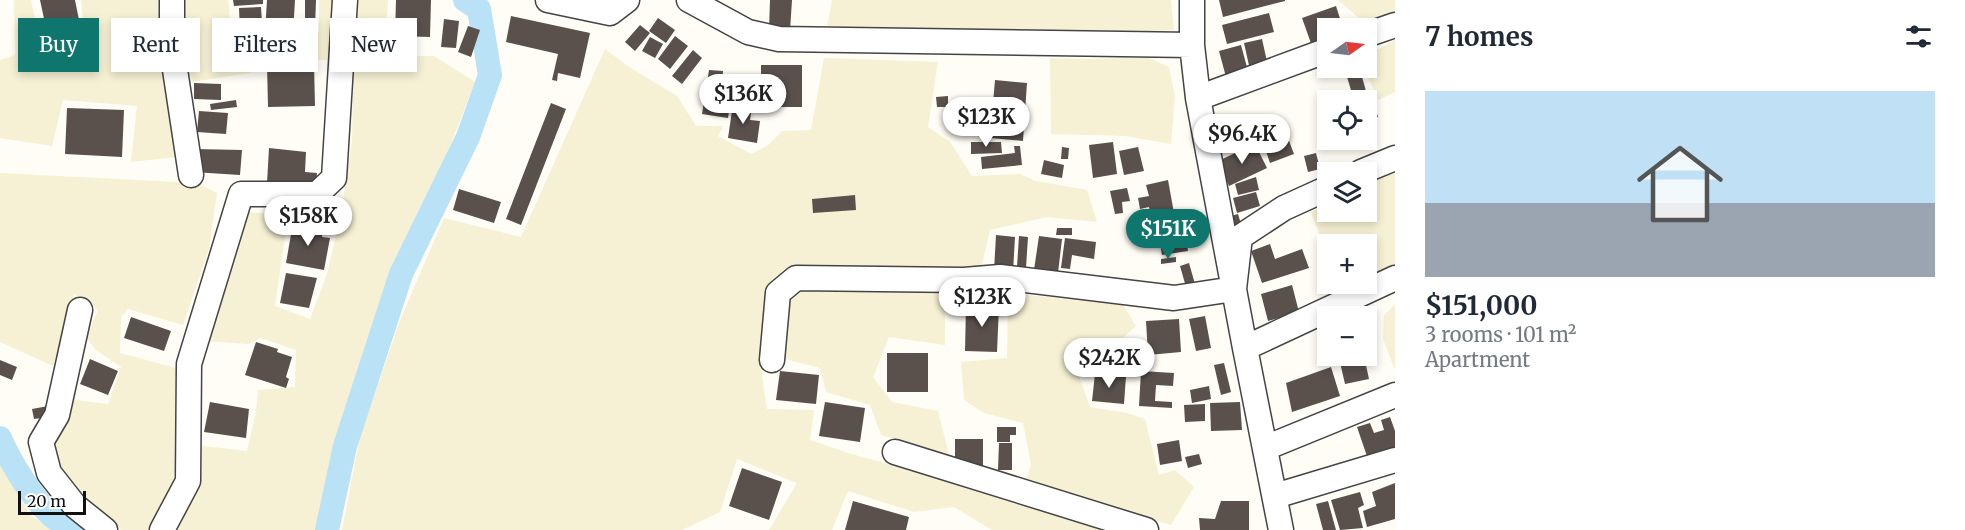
<!DOCTYPE html>
<html lang="en">
<head>
<meta charset="utf-8">
<style>
  body { margin:0; font-family:Merriweather,serif; background:#f6f6f7; color:#1f2937; height:100vh; display:flex; flex-direction:column; font-size:22px; white-space:nowrap }
  * { box-sizing:border-box; margin:0 }
  p { font-size:20px; color:#747a83 }
  .icon { flex:none; width:33px; height:33px; fill:none; stroke:currentColor; stroke-width:2; stroke-linecap:round; stroke-linejoin:round }
  .map { position:relative; flex:1; overflow:hidden }
  .side { display:flex; flex-direction:column; background:#fff; width:570px }
  .side>* { flex:none }
  .top-card { position:absolute; left:18px; top:18px; width:570px; height:54px; display:flex; gap:12px }
  .needle { width:39px; rotate:76deg }
  .tools { position:absolute; left:1317px; top:18px; display:grid; gap:12px }
  .tools a { display:grid; place-items:center; width:60px; height:60px; border-radius:0px; background:#fff; box-shadow:0 3px 9px #0003; font-size:30px }
  .scale { position:absolute; left:18px; bottom:15px; width:68px; box-sizing:border-box; padding-left:6px; border:3px solid #111; border-top:0; font-size:16px; line-height:21px; white-space:nowrap; color:#111; -webkit-text-stroke:4px #fff; paint-order:stroke }
  .price { position:absolute; translate:-50% -51px; padding:0 14px; border-radius:21px; background:#fff; color:#222; font-size:20px; line-height:39px; filter:drop-shadow(0 2px 3px #0008) }
  .price::after { content:''; position:absolute; left:50%; top:36px; width:18px; height:14px; margin-left:-9px; background:inherit; clip-path:polygon(0 0,100% 0,50% 100%) }
  .price.selected { background:#0f766e; color:#fff }
  ul { padding:0; list-style:none }
  li { display:grid; align-content:center; gap:12px; height:318px; padding:0 30px }
  li+li { border-top:2px solid #e0e1e3 }
  li span { display:grid; place-items:center; height:186px; border-radius:0px; color:#555 }
  li>.icon { margin-inline-start:auto }
  span .icon { width:108px; height:108px; fill:#fffc; stroke-width:1 }
  li b { font-size:26px }
  h2 { display:flex; justify-content:space-between; align-items:center; height:72px; padding:0 30px; font-size:26px }
  .tag { padding:0 21px; border-radius:0px; background:#fff; box-shadow:0 3px 9px #0003; font-size:21px; line-height:54px }
  .tag.selected { background:#0f766e; color:#fff }
  main { display:flex; flex:1; min-height:0 }
  .map>svg:first-child { display:block }
</style>
</head>
<body>
<main>
<div class="map">
<svg width="1395" height="530" viewBox="0 0 1395 530">
  <rect width="100%" height="100%" fill="#fffdf5"/>
  <path fill="#f6f1d4" d="M 14,0 L 31,0 L 37,29 L 46,47 L 85,40 L 81,0 L 160,0 L 185,156 L 131,162 L 137,106 L 63,100 L 52,146 L 0,138 L 0,60 L 15,55 Z
    M 182,0 L 228,0 L 231,29 L 246,39 L 260,35 L 292,38 L 314,35 L 319,32 L 319,0 L 336,0 L 332,43 L 329,60 L 273,59 L 250,73 L 192,82 L 178,40 Z
    M 354,0 L 388,0 L 385,45 L 414,56 L 434,56 L 475,82 L 426,207 L 382,301 L 359,366 L 341,444 L 317,530 L 175,530 L 196,445 L 247,451 L 256,412 L 258,390 L 295,387 L 296,350 L 261,338 L 248,344 L 203,341 L 247,212 L 288,215 L 275,306 L 310,319 L 327,274 L 341,215 L 352,142 Z
    M 832,0 L 1171,0 L 1174,30 L 1000,37 L 826,32 Z
    M 1338,0 L 1395,0 L 1395,12 L 1367,25 Z
    M 1395,40 L 1395,92 L 1378,100 L 1364,68 L 1366,68 L 1367,55 Z
    M 605,49 L 629,67 L 677,96 L 696,126 L 723,126 L 718,136 L 751,154 L 767,146 L 782,131 L 811,130 L 824,58 L 938,62 L 928,127 L 950,142 L 972,176 L 1020,174 L 1036,181 L 1087,190 L 1097,222 L 1047,217 L 990,230 L 981,268 L 868,274 L 794,272 L 775,276 L 764,344 L 762,376 L 767,409 L 814,410 L 810,440 L 851,454 L 1140,530 L 992,530 L 954,507 L 914,512 L 848,491 L 832,530 L 769,530 L 797,483 L 737,459 L 720,512 L 682,530 L 342,530 L 360,436 L 401,318 L 444,218 L 521,237 Z
    M 1147,57 L 1169,67 L 1175,96 L 1171,144 L 1125,136 L 1051,134 L 1050,58 L 1090,59 Z
    M 1395,170 L 1395,270 L 1374,280 L 1367,266 L 1366,244 L 1355,244 L 1352,241 L 1323,244 L 1311,212 L 1327,204 L 1328,212 L 1366,212 L 1367,184 Z
    M 0,173 L 196,183 L 217,193 L 209,249 L 183,325 L 128,309 L 121,317 L 120,353 L 180,369 L 183,430 L 168,503 L 152,530 L 121,530 L 76,494 L 51,455 L 67,399 L 108,404 L 121,367 L 96,350 L 86,337 L 98,310 L 74,294 L 53,366 L 0,342 Z
    M 791,290 L 945,291 L 945,345 L 889,337 L 873,377 L 892,402 L 938,411 L 949,455 L 881,435 L 870,405 L 826,392 L 820,368 L 781,358 Z
    M 1008,293 L 1123,305 L 1136,326 L 1108,352 L 1078,373 L 1090,407 L 1127,413 L 1145,419 L 1159,475 L 1175,470 L 1194,487 L 1171,525 L 1025,483 L 1031,464 L 1023,423 L 984,413 L 964,400 L 961,362 L 1007,358 Z
    M 1395,304 L 1395,370 L 1383,339 L 1384,315 Z
    M 0,458 L 29,514 L 51,530 L 0,530 Z"/>
  <g fill="none" stroke-linecap="round" stroke-linejoin="round">
    <path stroke="#b9e2f7" stroke-width="24" d="M 0,438 C 9,460 34,501 52,516 C 59,522 69,526 77,530
      M 327,530 L 345,446 L 401,274 L 468,137 L 490,75 L 479,9 L 465,0"/>
  </g>
  <path fill="#5a514d" d="M 40,0 L 75,0 L 81,30 L 48,37 Z
    M 233,0 L 263,0 L 263,4 L 234,6 Z
    M 267,0 L 295,0 L 293,34 L 265,32 Z
    M 305,0 L 316,0 L 315,28 L 305,28 Z
    M 396,0 L 431,0 L 430,37 L 395,36 Z
    M 770,0 L 792,0 L 790,31 L 769,30 Z
    M 1219,0 L 1285,0 L 1285,1 L 1223,17 Z
    M 1336,6 L 1343,28 L 1328,28 L 1328,44 L 1313,49 L 1302,18 Z
    M 261,7 L 262,22 L 255,23 L 255,29 L 240,30 L 239,8 Z
    M 1269,13 L 1274,32 L 1227,44 L 1222,25 Z
    M 511,16 L 590,33 L 580,78 L 558,73 L 557,81 L 552,80 L 558,54 L 506,42 Z
    M 658,18 L 675,30 L 666,43 L 649,31 Z
    M 444,19 L 459,21 L 456,48 L 441,47 Z
    M 640,25 L 650,33 L 635,51 L 625,42 Z
    M 468,26 L 480,30 L 471,57 L 458,52 Z
    M 675,36 L 688,46 L 670,69 L 658,59 Z
    M 650,37 L 663,44 L 655,58 L 642,51 Z
    M 1262,39 L 1268,66 L 1250,70 L 1244,43 Z
    M 1241,45 L 1248,71 L 1226,77 L 1219,51 Z
    M 693,50 L 702,58 L 682,84 L 672,76 Z
    M 314,64 L 315,106 L 268,107 L 267,65 Z
    M 761,65 L 802,65 L 802,107 L 761,107 Z
    M 709,70 L 723,71 L 722,84 L 733,85 L 728,118 L 702,114 Z
    M 1361,73 L 1369,102 L 1366,103 L 1366,100 L 1354,100 L 1347,77 Z
    M 995,80 L 1027,83 L 1023,141 L 990,138 Z
    M 194,83 L 221,84 L 221,100 L 194,99 Z
    M 948,96 L 948,107 L 937,107 L 936,97 Z
    M 236,100 L 237,107 L 211,110 L 210,104 Z
    M 551,103 L 566,109 L 521,225 L 506,219 Z
    M 733,104 L 752,106 L 750,120 L 760,121 L 757,143 L 728,138 Z
    M 1374,104 L 1378,117 L 1366,121 L 1366,107 Z
    M 67,108 L 124,110 L 122,157 L 65,154 Z
    M 199,111 L 228,113 L 226,134 L 197,132 Z
    M 1283,125 L 1294,154 L 1270,163 L 1260,133 Z
    M 971,142 L 1001,142 L 1002,153 L 971,154 Z
    M 1113,142 L 1117,174 L 1093,178 L 1089,145 Z
    M 1255,144 L 1267,168 L 1229,186 L 1218,161 Z
    M 1014,146 L 1020,146 L 1022,165 L 982,169 L 981,157 L 1015,153 Z
    M 1062,147 L 1069,148 L 1068,159 L 1061,159 Z
    M 1138,147 L 1144,171 L 1124,175 L 1119,151 Z
    M 269,148 L 306,152 L 305,172 L 317,173 L 316,187 L 267,183 Z
    M 194,149 L 242,150 L 240,175 L 193,172 Z
    M 1316,153 L 1320,169 L 1308,172 L 1304,156 Z
    M 1044,160 L 1064,165 L 1062,178 L 1041,174 Z
    M 1256,177 L 1259,190 L 1238,195 L 1235,184 Z
    M 1168,180 L 1174,213 L 1151,218 L 1149,207 L 1140,209 L 1138,198 L 1149,196 L 1146,185 Z
    M 1127,188 L 1130,201 L 1122,202 L 1123,213 L 1115,214 L 1110,191 Z
    M 459,189 L 501,202 L 494,223 L 453,210 Z
    M 1256,192 L 1260,206 L 1237,213 L 1233,198 Z
    M 855,195 L 856,210 L 813,213 L 812,199 Z
    M 1238,214 L 1241,224 L 1231,226 L 1228,217 Z
    M 1171,217 L 1172,225 L 1140,228 L 1140,220 Z
    M 293,223 L 323,229 L 322,237 L 330,238 L 324,270 L 286,263 Z
    M 1184,227 L 1188,251 L 1162,255 L 1158,231 Z
    M 1057,228 L 1072,228 L 1072,235 L 1056,235 Z
    M 996,235 L 1015,237 L 1013,272 L 994,271 Z
    M 1019,236 L 1028,237 L 1026,268 L 1017,267 Z
    M 1039,236 L 1062,239 L 1058,273 L 1034,270 Z
    M 1065,238 L 1096,242 L 1094,259 L 1072,255 L 1070,269 L 1061,268 Z
    M 1270,244 L 1275,259 L 1302,249 L 1309,268 L 1262,283 L 1251,251 Z
    M 1176,257 L 1176,262 L 1161,264 L 1161,259 Z
    M 1328,257 L 1328,276 L 1320,261 Z
    M 1189,263 L 1195,284 L 1186,287 L 1180,266 Z
    M 286,273 L 317,278 L 309,308 L 280,303 Z
    M 1292,285 L 1299,312 L 1268,321 L 1261,294 Z
    M 966,305 L 999,306 L 997,352 L 965,351 Z
    M 1205,316 L 1211,348 L 1196,351 L 1189,319 Z
    M 131,317 L 171,331 L 164,351 L 124,338 Z
    M 1179,319 L 1181,352 L 1148,355 L 1146,321 Z
    M 256,342 L 278,349 L 277,352 L 292,357 L 286,377 L 289,379 L 286,388 L 245,375 Z
    M 887,353 L 928,353 L 928,392 L 887,392 Z
    M 1349,356 L 1364,356 L 1369,379 L 1345,384 L 1339,358 Z
    M 90,359 L 118,371 L 108,395 L 80,384 Z
    M 0,360 L 17,367 L 12,380 L 0,375 Z
    M 1224,363 L 1231,392 L 1221,395 L 1214,365 Z
    M 1331,367 L 1340,396 L 1292,412 L 1286,383 Z
    M 780,371 L 819,375 L 816,404 L 776,400 Z
    M 1141,371 L 1174,373 L 1173,386 L 1156,385 L 1155,401 L 1172,402 L 1172,408 L 1139,406 Z
    M 1095,374 L 1126,376 L 1124,404 L 1092,401 Z
    M 1209,386 L 1211,399 L 1192,403 L 1190,390 Z
    M 210,402 L 249,409 L 246,438 L 204,432 Z
    M 825,402 L 865,408 L 860,442 L 819,436 Z
    M 1240,402 L 1242,430 L 1211,431 L 1210,403 Z
    M 1205,404 L 1205,421 L 1185,422 L 1184,405 Z
    M 48,406 L 50,417 L 34,419 L 32,409 Z
    M 1390,417 L 1395,431 L 1395,453 L 1369,462 L 1357,427 L 1370,423 L 1374,433 L 1384,430 L 1381,420 Z
    M 997,427 L 1016,427 L 1016,435 L 1010,435 L 1010,442 L 997,442 Z
    M 955,439 L 983,439 L 983,465 L 955,465 Z
    M 1179,440 L 1182,461 L 1160,465 L 1157,444 Z
    M 999,443 L 1012,443 L 1012,470 L 998,470 Z
    M 1199,454 L 1202,464 L 1188,468 L 1185,457 Z
    M 742,468 L 782,482 L 769,520 L 729,506 Z
    M 1395,483 L 1395,519 L 1367,527 L 1363,511 L 1376,506 L 1372,492 Z
    M 1360,492 L 1364,505 L 1358,508 L 1363,528 L 1340,530 L 1331,500 Z
    M 853,501 L 909,517 L 906,530 L 845,530 Z
    M 1221,501 L 1249,501 L 1249,530 L 1200,530 L 1199,518 L 1215,519 Z
    M 1328,501 L 1336,530 L 1323,530 L 1316,504 Z"/>
  <g fill="none" stroke-linecap="round" stroke-linejoin="round">
    <g stroke="#444" stroke-width="27">
      <path id="street" d="M 172,0 L 172,50 L 191,175
        M 548,0 L 610,13 L 627,0
        M 689,0 L 748,32 L 779,39 L 1192,45
        M 1192,0 L 1192,45 L 1198,98 L 1245,348 L 1281,530
        M 1366,35 L 1395,25
        M 1198,98 L 1328,50
        M 1361,172 L 1395,158
        M 80,310 L 57,415 L 41,442 L 49,473 L 75,506 L 105,530
        M 1245,348 L 1395,278
        M 772,360 L 778,293 L 796,278 L 964,280 L 1000,277 L 1174,298 L 1234,289 L 1240,237 L 1284,208 L 1328,188
        M 1265,448 L 1395,395
        M 895,452 L 1146,530
        M 1275,496 L 1395,460
        M 162,530 L 188,481 L 189,364 L 241,194 L 317,194 L 334,178 L 345,0"/>
    </g>
    <use href="#street" stroke="#fff" stroke-width="24"/>
  </g>
</svg>
<div class="tools">
<a><svg class="needle" viewBox="-14 -14 28 28"><path d="M0-13l5 13h-10z" fill="#e53935"/><path d="M0 13l5-13h-10z" fill="#747a83"/></svg></a>
<a><svg class="icon" aria-label="locate" viewBox="0 0 24 24"><circle cx="12" cy="12" r="6"/><path d="M12 2v4M12 18v4M2 12h4M18 12h4"/></svg></a>
<a><svg class="icon" aria-label="layers" viewBox="0 0 24 24"><path d="M12 4l9 5-9 5-9-5zM3 14l9 5 9-5"/></svg></a>
<a>+</a>
<a>−</a>
</div>
<div class="scale">20 m</div>
<b class="price" style="left:743px;top:125px">$136K</b>
<b class="price" style="left:986px;top:148px">$123K</b>
<b class="price" style="left:1242px;top:165px">$96.4K</b>
<b class="price" style="left:308px;top:247px">$158K</b>
<b class="price selected" style="left:1168px;top:260px">$151K</b>
<b class="price" style="left:982px;top:328px">$123K</b>
<b class="price" style="left:1109px;top:389px">$242K</b>
<div class="top-card">
<a class="tag selected">Buy</a>
<a class="tag">Rent</a>
<a class="tag">Filters</a>
<a class="tag">New</a>
</div>
</div>
<section class="side">
<h2>7 homes<svg class="icon" aria-label="filters" viewBox="0 0 24 24"><path d="M4 7h16M4 17h16"/><circle cx="9" cy="7" r="2"/><circle cx="15" cy="17" r="2"/></svg></h2>
<ul>
<li><span style="background:linear-gradient(#bfe0f5 60%,#9aa5b1 0)"><svg class="icon" aria-label="home" viewBox="0 0 24 24"><path d="M3 11l9-7 9 7M6 9v11h12V9"/></svg></span><div><b>$151,000</b><p>3 rooms · 101 m²</p><p>Apartment</p></div></li>
</ul>
</section>
</main>
</body>
</html>
